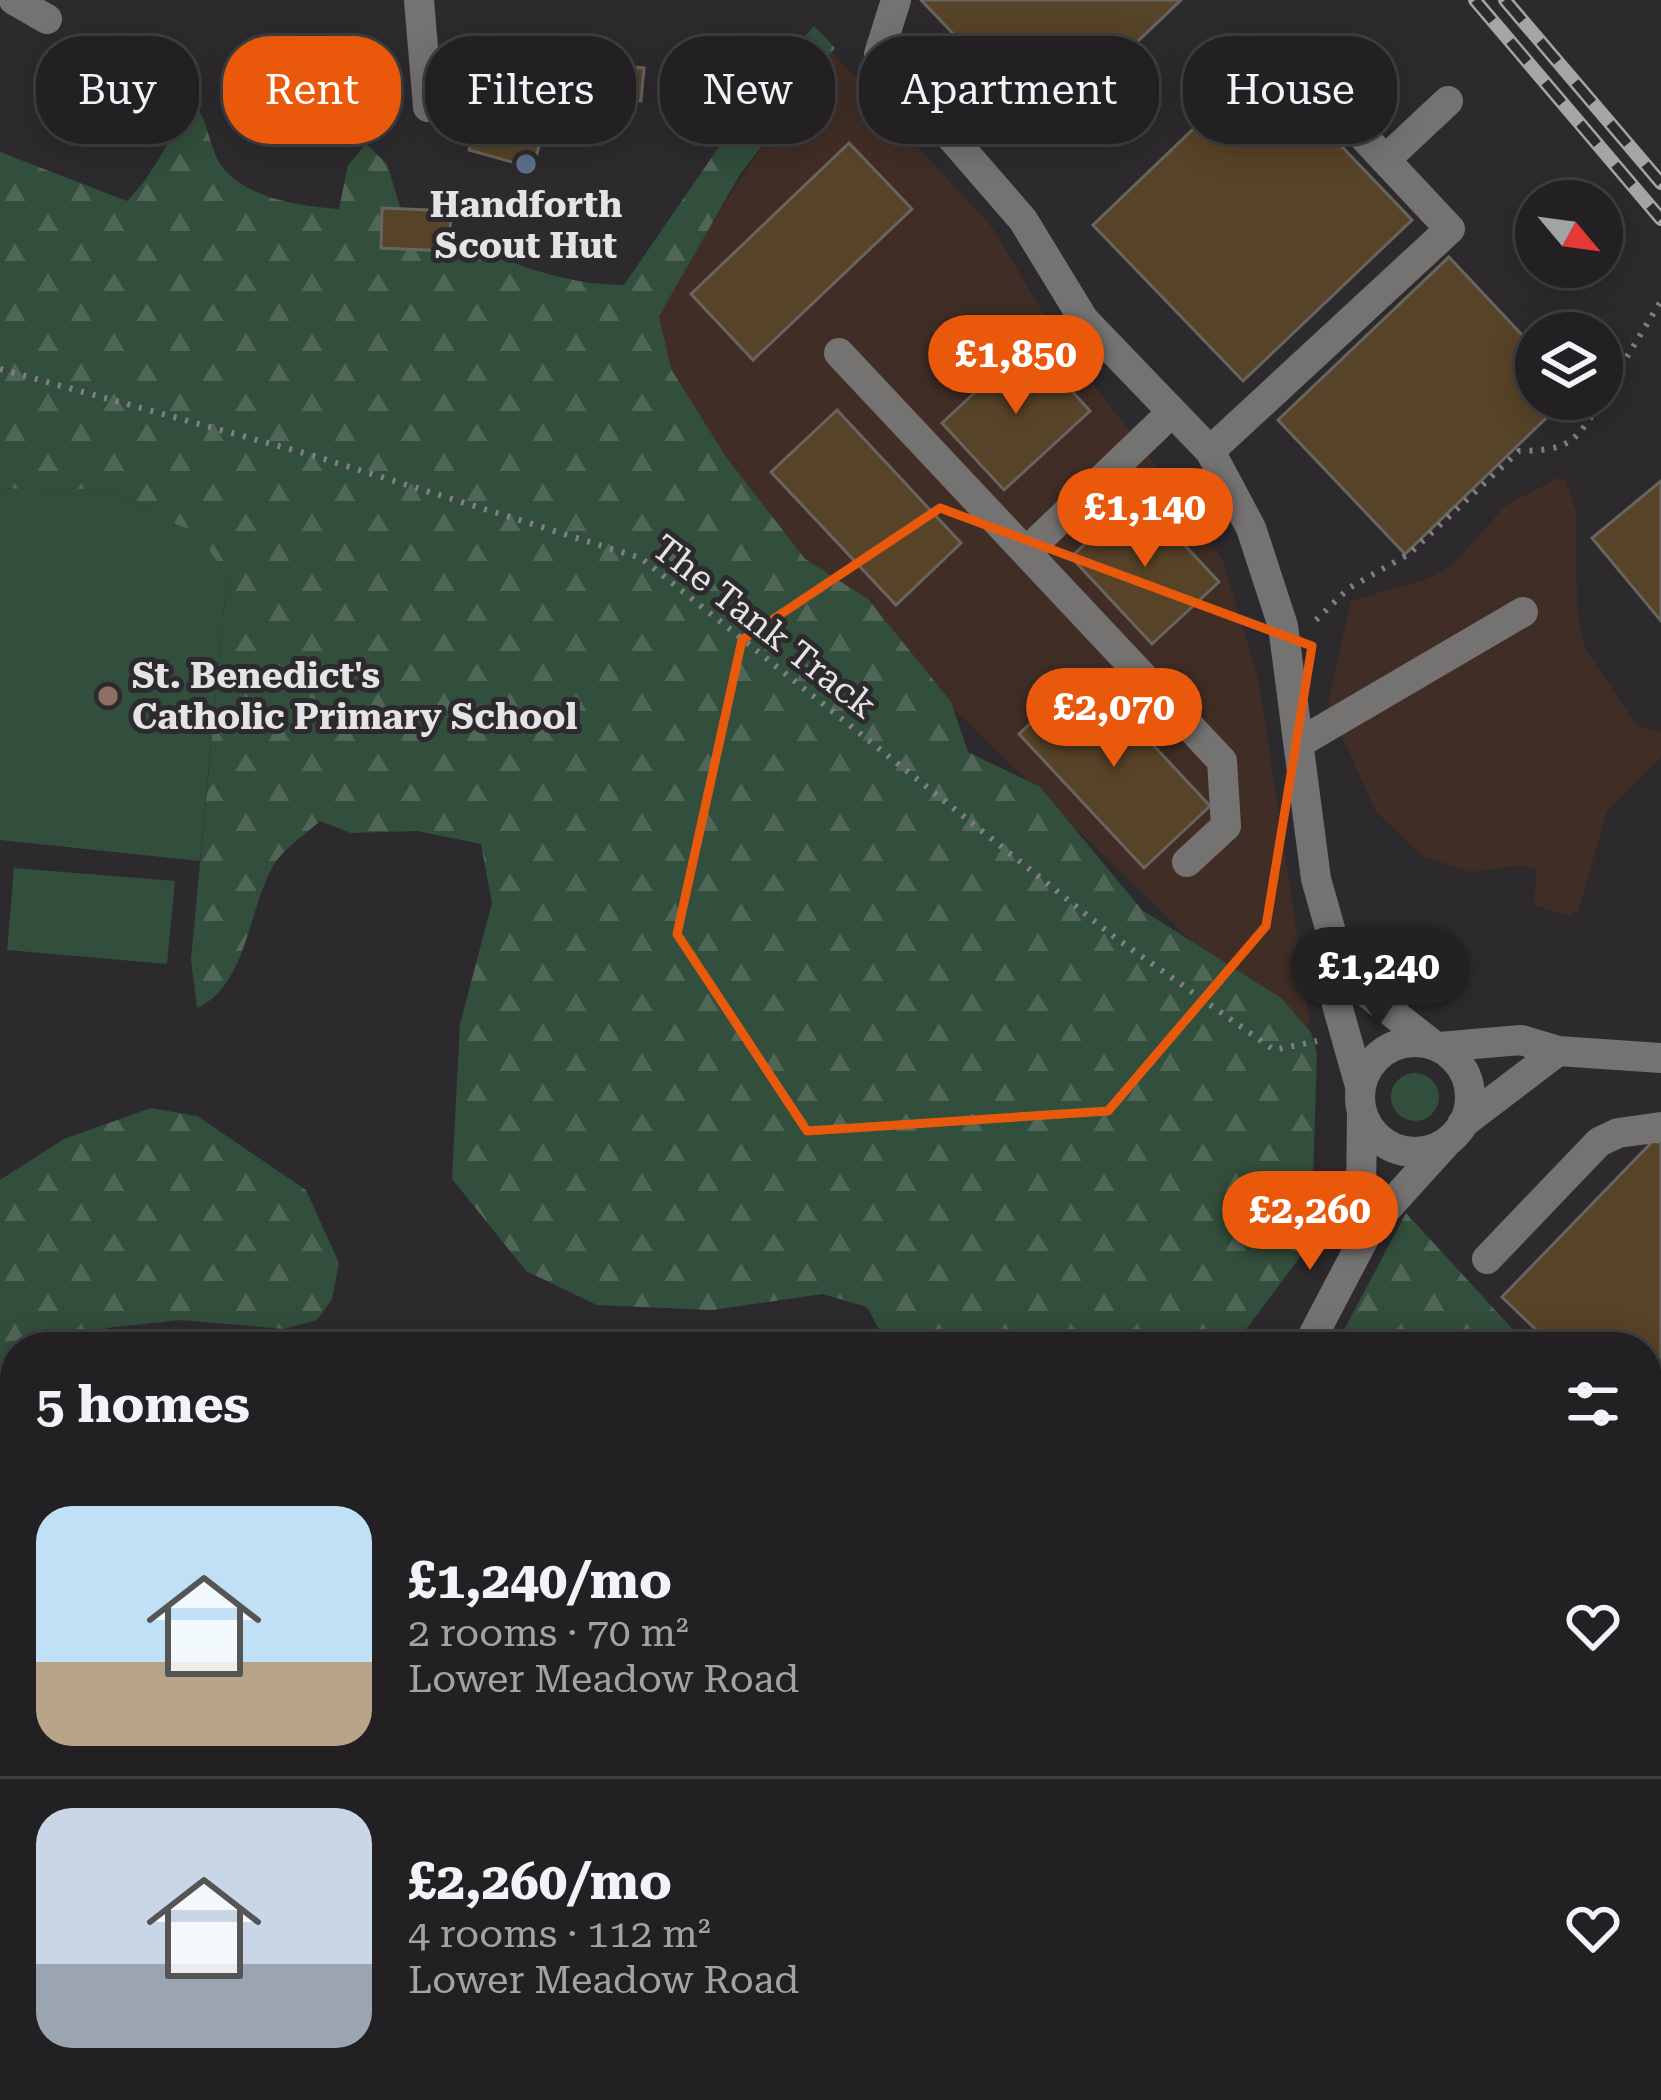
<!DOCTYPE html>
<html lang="en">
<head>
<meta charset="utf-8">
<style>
  body { margin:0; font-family:"Roboto Serif",serif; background:#2a282a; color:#f1f3f6; height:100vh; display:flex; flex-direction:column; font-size:45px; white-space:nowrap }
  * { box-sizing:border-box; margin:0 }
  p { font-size:39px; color:#a2a3a5 }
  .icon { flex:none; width:66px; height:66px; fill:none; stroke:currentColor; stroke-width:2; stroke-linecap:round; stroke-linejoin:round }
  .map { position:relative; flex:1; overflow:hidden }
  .panel { position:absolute; left:0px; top:1332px; width:1662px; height:768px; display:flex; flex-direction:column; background:#222022; border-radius:48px 48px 0 0; box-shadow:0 6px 30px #0003,0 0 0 3px #3f3e40 }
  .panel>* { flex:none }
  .guide { position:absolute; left:36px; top:36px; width:1590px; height:108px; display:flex; gap:24px }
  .needle { width:78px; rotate:119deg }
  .buttons { position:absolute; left:1515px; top:180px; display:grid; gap:24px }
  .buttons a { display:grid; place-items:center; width:108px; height:108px; border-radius:50%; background:#222022; box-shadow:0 6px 30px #0003,0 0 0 3px #3f3e40; font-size:60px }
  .price { position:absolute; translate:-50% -102px; padding:0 27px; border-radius:42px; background:#ea580c; color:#fff; font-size:39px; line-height:78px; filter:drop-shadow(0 3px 6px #0008) }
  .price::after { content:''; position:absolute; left:50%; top:72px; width:36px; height:27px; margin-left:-18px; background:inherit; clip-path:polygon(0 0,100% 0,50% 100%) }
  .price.active { background:#222; color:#fff }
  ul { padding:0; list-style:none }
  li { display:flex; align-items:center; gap:36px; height:300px; padding:0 36px }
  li+li { border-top:3px solid #3f3e40 }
  li span { display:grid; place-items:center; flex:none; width:336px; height:240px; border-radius:36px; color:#555 }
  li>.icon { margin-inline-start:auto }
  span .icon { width:144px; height:144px; fill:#fffc; stroke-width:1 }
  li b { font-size:51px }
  h2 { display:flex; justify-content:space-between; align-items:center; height:144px; padding:0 36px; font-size:51px }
  .pill { padding:0 42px; border-radius:48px; background:#222022; box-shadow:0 6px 30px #0003,0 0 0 3px #3f3e40; font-size:42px; line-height:108px }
  .pill.active { background:#ea580c; color:#fff }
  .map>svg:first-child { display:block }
</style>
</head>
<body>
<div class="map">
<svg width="1661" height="2100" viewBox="0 0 1661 2100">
  <defs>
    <pattern id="forest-firs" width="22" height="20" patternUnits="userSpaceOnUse" patternTransform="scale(3)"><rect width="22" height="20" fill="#324e3c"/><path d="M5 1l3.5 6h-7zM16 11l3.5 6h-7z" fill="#506758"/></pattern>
  </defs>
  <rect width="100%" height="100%" fill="#2d2a2e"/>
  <path fill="#402e26" d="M 827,47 L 994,230 L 1058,339 L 1191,511 L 1223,561 L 1259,683 L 1310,1022 L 1291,1039 L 795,553 L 630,349 Z
    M 1558,478 L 1565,481 L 1576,511 L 1577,611 L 1584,647 L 1637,726 L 1661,732 L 1661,757 L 1607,811 L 1578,911 L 1569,916 L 1534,905 L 1537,870 L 1523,865 L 1471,872 L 1423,856 L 1376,812 L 1328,704 L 1351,601 L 1427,579 L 1453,565 L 1505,506 Z
    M 15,1555 L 15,2085 L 1362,2085 L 1388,2100 L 0,2100 L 0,1566 Z"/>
  <path fill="#324e3c" d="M 0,488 C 35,491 72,486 107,492 C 139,498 163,524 195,529 L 227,576 L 200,861 L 0,840 Z
    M 14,868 L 175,881 L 167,964 L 7,950 Z
    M1391 1097a24 24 0 1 1 48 0a24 24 0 1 1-48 0Z"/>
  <path fill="url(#forest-firs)" d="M 814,26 L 835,48 L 739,176 L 659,316 L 671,369 L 726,457 L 805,559 L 868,599 L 951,702 L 968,752 L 1040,787 L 1142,910 L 1281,998 L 1311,1032 L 1317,1053 L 1311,1242 L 1233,1347 L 889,1347 L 867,1307 L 823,1294 L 712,1310 L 597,1305 L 526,1271 L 452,1179 L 460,1024 L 492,903 L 481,844 L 417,831 L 351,833 L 320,821 C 305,835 281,850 272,868 C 248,912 246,986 197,1008 L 191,960 L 227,576 L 195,530 C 163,524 139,498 107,492 C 72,486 35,491 0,488 L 0,152 L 127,201 C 160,168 165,139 194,102 C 206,120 208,135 215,154 C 233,198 300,206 339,209 L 348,165 L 366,144 L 387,164 L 401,210 C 469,245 547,286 624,285 L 758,90 Z
    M 151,1108 L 197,1116 L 306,1190 L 339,1263 L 332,1299 L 317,1320 L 284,1329 L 180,1320 L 107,1328 L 72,1347 L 15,1347 L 15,1381 L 0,1393 L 0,1180 L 64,1139 Z
    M 1406,1213 L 1529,1347 L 1335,1347 Z
    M 1647,1458 L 1661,1471 L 1661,2100 L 1563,2100 L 1536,2085 L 1647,2085 Z"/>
  <path fill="#574327" stroke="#68645f" stroke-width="3" d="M 921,0 L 1181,0 L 1045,130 Z
    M 496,56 L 559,74 L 533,168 L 469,150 Z
    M 576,63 L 644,68 L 641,101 L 573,96 Z
    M 1262,63 L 1412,220 L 1243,381 L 1093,225 Z
    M 849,143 L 912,209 L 753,360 L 691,294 Z
    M 382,208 L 451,211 L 449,251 L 381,248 Z
    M 1449,257 L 1536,350 L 1536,399 L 1566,399 L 1405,554 L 1278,420 Z
    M 1028,343 L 1090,411 L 1004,490 L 942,423 Z
    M 837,410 L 961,543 L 896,605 L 771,472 Z
    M 1661,481 L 1661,621 L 1592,538 Z
    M 1138,495 L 1219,582 L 1152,644 L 1071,557 Z
    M 1085,672 L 1210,806 L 1144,868 L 1019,734 Z
    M 1655,1139 L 1661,1145 L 1661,1452 L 1647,1438 L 1647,1347 L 1554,1347 L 1502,1297 Z
    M 242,2085 L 856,2085 L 847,2100 L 234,2100 Z"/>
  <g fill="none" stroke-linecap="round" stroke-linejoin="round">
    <path stroke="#817e82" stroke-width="6" stroke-dasharray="3 9" stroke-linecap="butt" d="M 0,369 L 311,455 L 641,558 L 1113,936 L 1274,1050 L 1317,1041
      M 1602,398 L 1661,301
      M 1316,620 L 1349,588 L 1409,554 L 1519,451 C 1569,450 1575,444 1602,399
      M 0,1511 L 15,1493
      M 0,2041 L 15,2049
      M 83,2085 L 111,2100
      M 1503,2085 L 1531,2100"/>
    <path stroke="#757272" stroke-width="30" d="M 14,0 L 47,19
      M 419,0 L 428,107
      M 896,0 L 879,54 L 1023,220 L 1084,320 L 1210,451 L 1251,528 L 1283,626 L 1316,879 L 1343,974 L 1337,1005 L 1360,1086
      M 1385,160 L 1448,101
      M 839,353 L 1222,761 L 1226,826 L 1187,862
      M 1210,451 L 1450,229 L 1316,86
      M 1026,552 L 1172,412
      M 1299,743 L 1523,612
      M 1343,974 L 1432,1044
      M1360 1097a55 55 0 1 1 110 0a55 55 0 1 1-110 0Z
      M 1439,1047 L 1521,1040 L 1558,1051 L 1661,1058
      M 1362,1114 L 1361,1198 L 1370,1227
      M 1462,1124 L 1558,1051
      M 1487,1259 L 1599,1142 L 1618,1133 L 1661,1127
      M 1307,1347 L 1370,1227 L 1448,1141
      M 0,1566 L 15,1557
      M 0,1645 L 15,1631
      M 1132,2085 L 1157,2099 L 1165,2085
      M 1412,2085 L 1439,2100
      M 185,2100 L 194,2085
      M 1305,2100 L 1313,2085"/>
    <g stroke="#a6a4a7" stroke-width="14">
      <path id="rail" d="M 1475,0 L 1661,219
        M 1505,0 L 1661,183"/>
    </g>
    <use href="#rail" stroke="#2d2a2e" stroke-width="9" stroke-dasharray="27" stroke-linecap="butt"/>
  </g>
  <path fill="none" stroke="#e8590c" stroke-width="9" stroke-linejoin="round" d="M 940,508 L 1312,646 L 1266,926 L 1108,1111 L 807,1131 L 677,934 L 742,640 Z"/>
  <circle fill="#5c6f8a" stroke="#2d2a2e" stroke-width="4.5" cx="526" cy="164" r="12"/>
  <circle fill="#8d6e63" stroke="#2d2a2e" stroke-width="4.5" cx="108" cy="696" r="12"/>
  <g text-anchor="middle" stroke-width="10" stroke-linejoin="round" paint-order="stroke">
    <g font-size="36" font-weight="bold" fill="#e5e3e6" stroke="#2d2a2e">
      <text x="526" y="217">Handforth<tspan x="526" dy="41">Scout Hut</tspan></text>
      <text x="132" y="688" text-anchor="start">St. Benedict's<tspan x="132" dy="41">Catholic Primary School</tspan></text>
    </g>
    <g font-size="36" fill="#e5e3e6" stroke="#2d2a2e">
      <text transform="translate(765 626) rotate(38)" y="13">The Tank Track</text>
    </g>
  </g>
</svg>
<div class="buttons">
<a><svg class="needle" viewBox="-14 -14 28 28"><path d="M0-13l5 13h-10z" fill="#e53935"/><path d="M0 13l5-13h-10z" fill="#a2a3a5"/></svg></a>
<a><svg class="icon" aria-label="layers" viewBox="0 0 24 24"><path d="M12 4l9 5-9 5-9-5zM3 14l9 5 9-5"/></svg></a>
</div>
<b class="price" style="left:1016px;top:417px">£1,850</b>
<b class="price" style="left:1145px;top:570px">£1,140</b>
<b class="price" style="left:1114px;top:770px">£2,070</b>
<b class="price active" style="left:1379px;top:1029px">£1,240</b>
<b class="price" style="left:1310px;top:1273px">£2,260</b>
<div class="guide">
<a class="pill">Buy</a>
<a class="pill active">Rent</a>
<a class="pill">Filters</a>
<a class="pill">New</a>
<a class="pill">Apartment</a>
<a class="pill">House</a>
</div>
<section class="panel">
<h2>5 homes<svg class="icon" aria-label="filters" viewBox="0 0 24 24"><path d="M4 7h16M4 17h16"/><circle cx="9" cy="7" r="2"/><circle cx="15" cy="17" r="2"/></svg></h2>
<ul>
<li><span style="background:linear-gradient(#bfe0f5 65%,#b9a48a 0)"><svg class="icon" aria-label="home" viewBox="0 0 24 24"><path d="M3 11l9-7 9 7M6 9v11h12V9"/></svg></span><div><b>£1,240/mo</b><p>2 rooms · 70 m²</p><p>Lower Meadow Road</p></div><svg class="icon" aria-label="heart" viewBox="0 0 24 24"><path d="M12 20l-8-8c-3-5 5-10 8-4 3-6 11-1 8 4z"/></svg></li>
<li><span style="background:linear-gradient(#c9d6e8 65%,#9aa5b1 0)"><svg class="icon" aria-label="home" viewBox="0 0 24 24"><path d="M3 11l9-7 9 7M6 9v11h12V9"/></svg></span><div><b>£2,260/mo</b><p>4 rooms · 112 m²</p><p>Lower Meadow Road</p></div><svg class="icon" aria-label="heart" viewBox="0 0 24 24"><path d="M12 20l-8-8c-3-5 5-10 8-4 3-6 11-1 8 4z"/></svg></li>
</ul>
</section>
</div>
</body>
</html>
